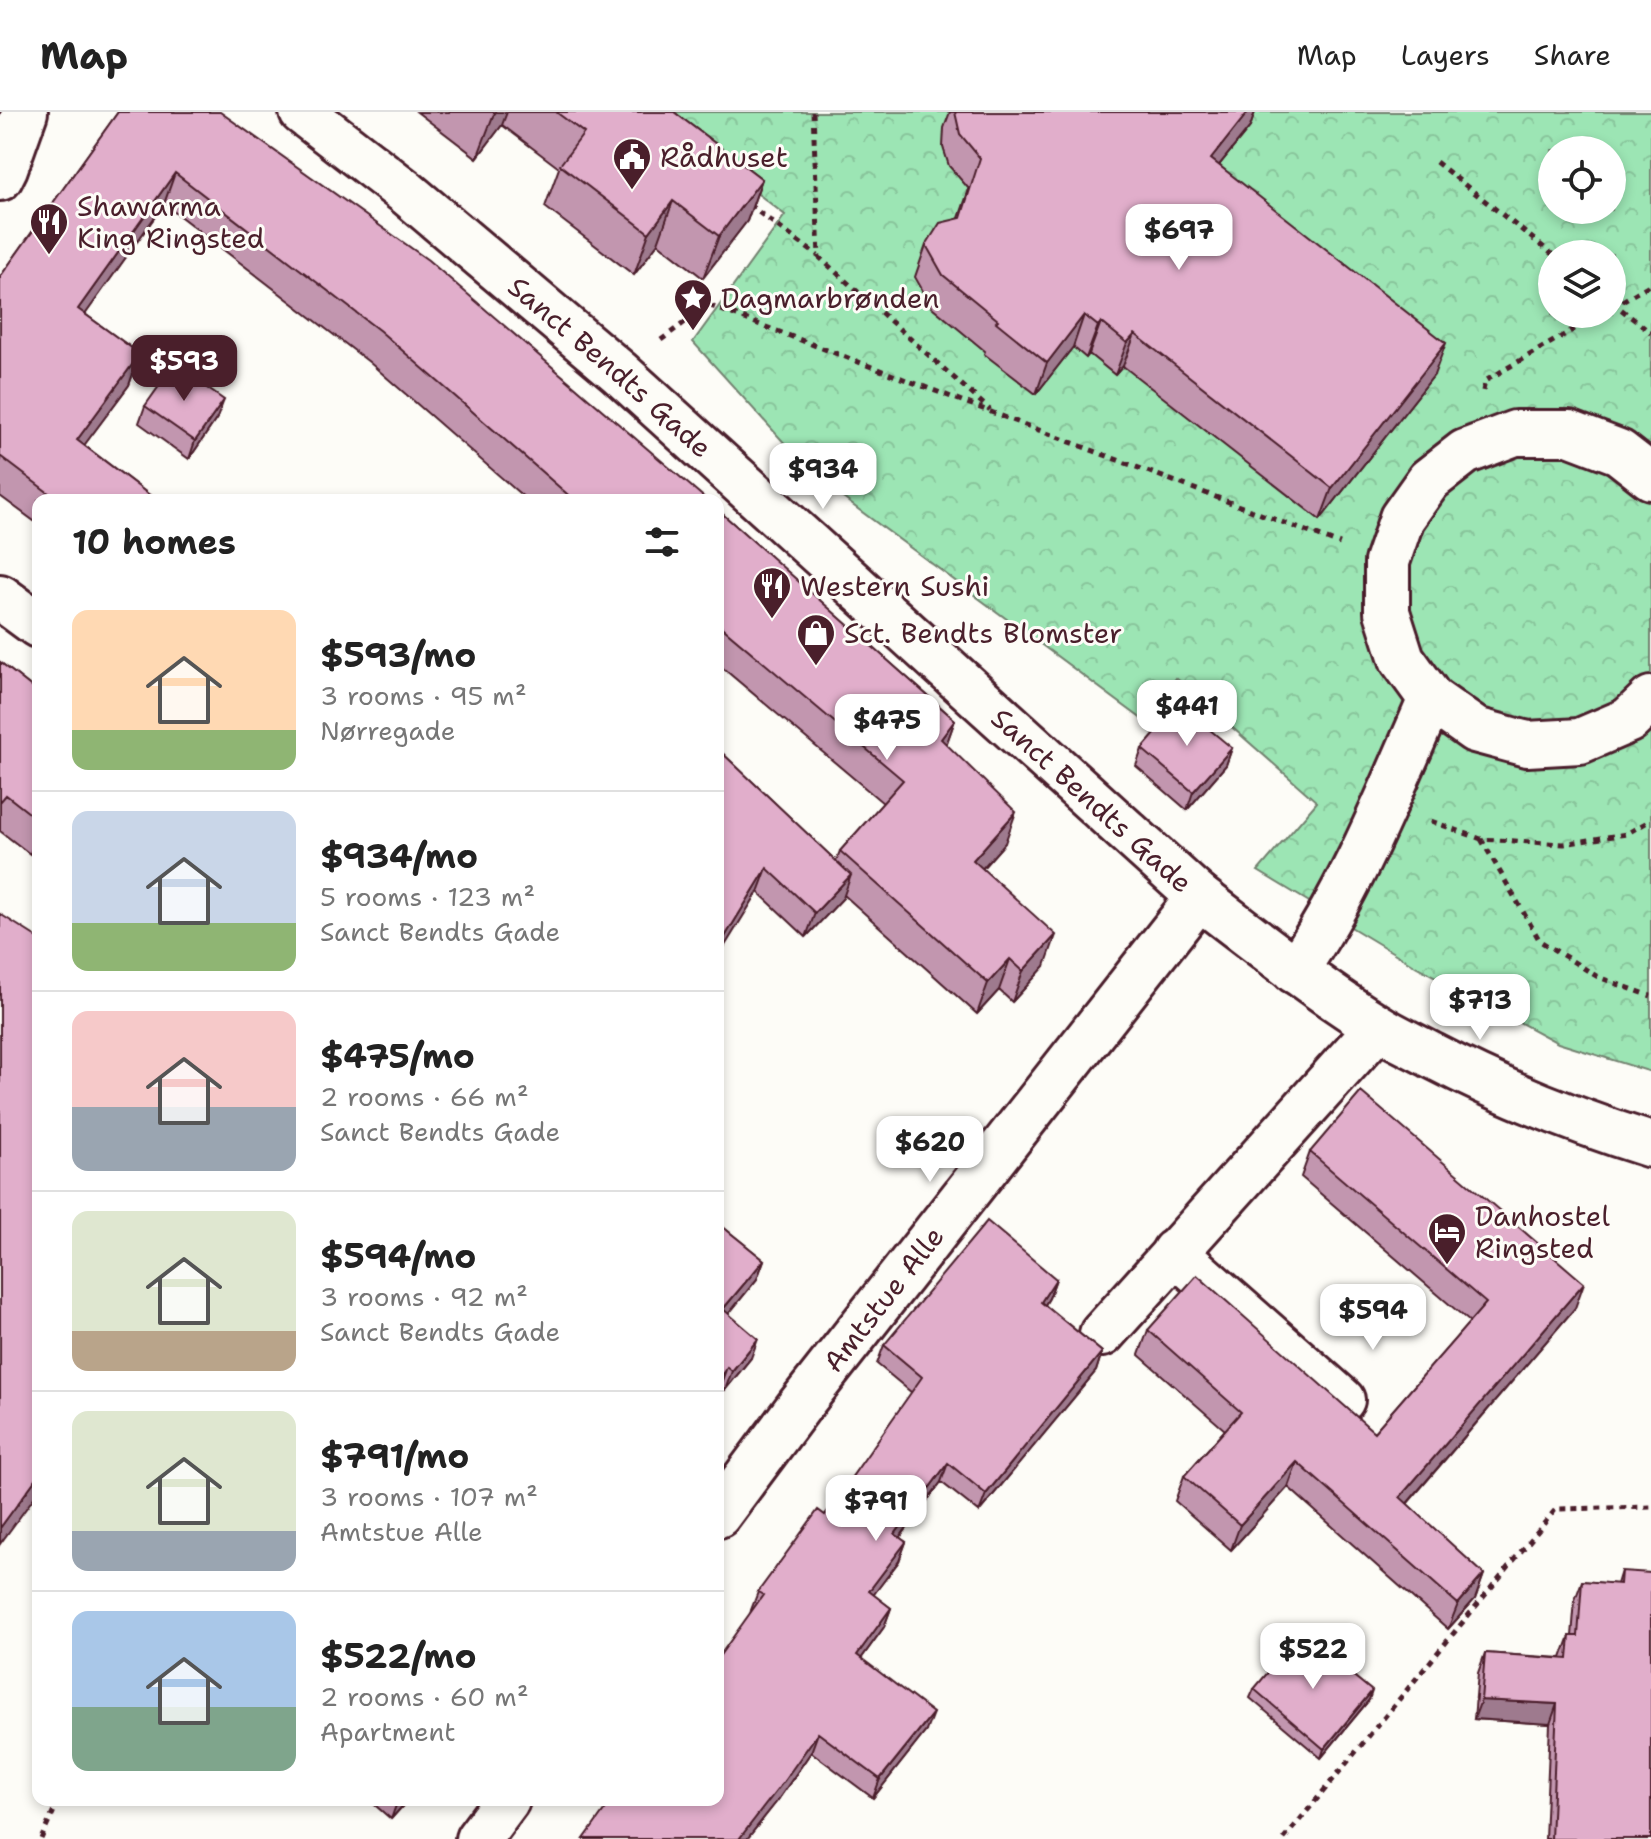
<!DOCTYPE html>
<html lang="en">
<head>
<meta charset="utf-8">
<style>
  body { margin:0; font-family:"Shantell Sans",sans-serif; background:#f6f6f6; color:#222; height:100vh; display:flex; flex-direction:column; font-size:30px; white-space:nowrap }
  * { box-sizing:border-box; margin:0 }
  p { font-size:26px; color:#767676 }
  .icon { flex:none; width:44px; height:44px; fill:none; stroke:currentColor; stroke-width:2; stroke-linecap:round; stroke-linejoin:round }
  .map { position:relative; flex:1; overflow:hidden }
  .panel { position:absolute; left:32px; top:382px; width:692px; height:1312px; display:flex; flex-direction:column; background:#fff; border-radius:16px; box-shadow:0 4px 12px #0003 }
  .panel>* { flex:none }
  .buttons { position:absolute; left:1538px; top:24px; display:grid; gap:16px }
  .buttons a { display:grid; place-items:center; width:88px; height:88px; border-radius:50%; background:#fff; box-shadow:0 4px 12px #0003; font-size:40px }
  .price { position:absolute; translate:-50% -68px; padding:0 18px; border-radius:16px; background:#fff; color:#222; font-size:26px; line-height:52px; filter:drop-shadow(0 2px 4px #0008) }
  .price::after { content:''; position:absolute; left:50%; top:48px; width:24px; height:18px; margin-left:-12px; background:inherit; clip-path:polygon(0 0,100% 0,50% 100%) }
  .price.active { background:#4a1f2b; color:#fff }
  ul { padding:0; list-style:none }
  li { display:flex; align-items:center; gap:24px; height:200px; padding:0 40px }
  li+li { border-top:2px solid #e0e0e0 }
  li span { display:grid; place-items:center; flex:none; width:224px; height:160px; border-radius:16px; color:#555 }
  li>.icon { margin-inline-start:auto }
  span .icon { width:96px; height:96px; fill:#fffc; stroke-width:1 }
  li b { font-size:34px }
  h2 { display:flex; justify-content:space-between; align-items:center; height:96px; padding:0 40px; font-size:34px }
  header { display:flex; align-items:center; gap:48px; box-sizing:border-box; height:112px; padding:0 40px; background:#fff; border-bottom:2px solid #e0e0e0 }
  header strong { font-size:38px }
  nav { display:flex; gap:44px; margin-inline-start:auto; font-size:28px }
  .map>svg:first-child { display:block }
</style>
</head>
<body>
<header>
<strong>Map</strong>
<nav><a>Map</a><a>Layers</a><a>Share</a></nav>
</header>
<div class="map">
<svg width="1651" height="1727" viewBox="0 0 1651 1727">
  <defs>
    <pattern id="park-crowns" width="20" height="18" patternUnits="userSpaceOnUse" patternTransform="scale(2)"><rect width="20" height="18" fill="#9ce5b4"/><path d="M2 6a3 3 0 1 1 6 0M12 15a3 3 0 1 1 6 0" fill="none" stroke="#88c49b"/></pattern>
  </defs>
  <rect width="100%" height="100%" fill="#fdfcf7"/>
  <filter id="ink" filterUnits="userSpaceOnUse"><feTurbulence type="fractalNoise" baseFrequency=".0125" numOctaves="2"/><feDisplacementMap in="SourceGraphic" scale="16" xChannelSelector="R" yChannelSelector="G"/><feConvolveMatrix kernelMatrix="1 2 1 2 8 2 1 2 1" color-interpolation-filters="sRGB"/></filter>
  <g filter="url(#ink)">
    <path fill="url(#park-crowns)" stroke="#738270" stroke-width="2" fill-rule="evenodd" d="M 653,0 L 1651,0 L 1651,960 L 1558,931 L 1417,855 L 1258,759 L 1317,690 L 1176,566 L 1146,610 L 816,366 L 693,230 L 785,103 ZM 1552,38 L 1612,38 L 1612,98 L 1552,98 ZM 1552,142 L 1612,142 L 1612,202 L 1552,202 Z"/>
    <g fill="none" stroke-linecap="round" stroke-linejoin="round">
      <g stroke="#4a1f2b" stroke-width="50">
        <g id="minor">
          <path id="s1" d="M 302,0 L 407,81 L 619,260 L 1199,785 C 1257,829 1314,875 1377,914 C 1394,925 1413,933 1431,943 C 1502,980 1574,1009 1651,1033"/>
          <path d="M 0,66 L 5,56 L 25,0"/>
          <path d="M 1651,365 L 1619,340 L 1569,321 L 1515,321 L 1465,340 L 1429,368 L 1402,406 L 1387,450 L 1387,500 L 1402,547 L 1431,587 L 1475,618 L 1527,632 L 1580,629 L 1629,608 L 1651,587"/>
          <path d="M 0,485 L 38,513"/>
          <path d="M 1295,859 C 1352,777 1391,678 1431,587"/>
          <path d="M 1174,1140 L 1342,1288"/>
          <path d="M 1102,1222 L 1378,915"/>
          <path id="s2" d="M 718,1403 L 800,1293 L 1199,785"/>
          <path d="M 478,1727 L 507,1688"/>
        </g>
      </g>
      <path stroke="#4a1f2b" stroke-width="5" stroke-dasharray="6 6" stroke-linecap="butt" d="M 813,0 L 819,145 L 990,298
        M 1436,50 L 1552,142
        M 749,93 L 818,144
        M 1612,190 L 1651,221
        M 1612,195 L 1651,172
        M 661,228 L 708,193 L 1340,432
        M 1483,279 L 1485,269 L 1600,202
        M 1431,709 L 1481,727 L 1564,732 L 1626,722 L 1651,708
        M 1481,727 L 1540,829 L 1598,865 L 1651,884
        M 41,1727 L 59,1688
        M 1284,1727 L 1556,1397 L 1651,1395"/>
      <use href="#minor" stroke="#fdfcf7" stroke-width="44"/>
    </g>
    <path fill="#c296af" stroke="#4a1f2b" stroke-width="2" d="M 118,0 L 707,388 L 527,388 L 369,250 L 164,92 L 85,202 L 140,242 L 129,273 L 84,333 L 156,388 L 38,388 L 38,412 L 0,384 L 0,165 Z
      M 417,0 L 674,0 L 762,67 L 747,109 L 703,166 L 658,131 L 634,163 L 545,95 L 559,56 L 502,13 L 477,46 Z
      M 950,0 L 1255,0 L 1250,15 L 1219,53 L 1434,263 L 1320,408 L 1123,254 L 1115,263 L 1089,242 L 1086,246 L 1073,235 L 1036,282 L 984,242 L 985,239 L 932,195 L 915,165 L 926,133 L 959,106 L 969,77 L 949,54 L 943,35 L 944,16 Z
      M 145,294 L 217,306 L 189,347 L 139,311 Z
      M 718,398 L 955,608 L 946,633 L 1005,731 L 982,757 L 1045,854 L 1012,890 L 999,878 L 977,902 L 844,783 L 843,786 L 806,825 L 758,780 L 718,637 L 836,749 L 840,739 L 883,691 L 718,552 Z
      M 0,550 L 38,580 L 38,732 L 30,742 L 0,719 Z
      M 1232,636 L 1226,653 L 1187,698 L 1136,654 L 1142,637 Z
      M 1310,1040 L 1575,1196 L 1407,1392 L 1484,1462 L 1475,1487 L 1448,1517 L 1288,1375 L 1231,1438 L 1175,1389 L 1184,1364 L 1225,1318 L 1139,1243 L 1148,1218 L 1374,1320 L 1470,1210 L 1301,1065 Z
      M 718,1111 L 764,1148 L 757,1167 L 728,1202 L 751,1246 L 725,1278 L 720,1274 Z
      M 1056,1167 L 1049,1186 L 1045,1193 L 1102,1240 L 1096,1259 L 979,1400 L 941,1370 L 900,1426 L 906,1430 L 899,1449 L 873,1483 L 891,1496 L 884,1515 L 861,1547 L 926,1619 L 873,1686 L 811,1640 L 778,1688 L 747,1727 L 584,1727 L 718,1688 L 751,1498 L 758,1480 L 825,1403 L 912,1281 L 877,1252 L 884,1233 Z
      M 1621,1459 L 1651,1727 L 1545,1727 L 1550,1612 L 1474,1607 L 1478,1561 L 1485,1541 L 1562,1546 L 1570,1524 L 1572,1524 L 1575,1488 L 1582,1469 L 1617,1472 Z
      M 1254,1577 L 1369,1588 L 1321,1646 L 1250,1586 Z
      M 369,1688 L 408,1688 L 391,1707 Z"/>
    <path fill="#9e7a8e" stroke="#4a1f2b" stroke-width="2" d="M 496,0 L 507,0 L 502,13 L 477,46 L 493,4 Z
      M 1248,0 L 1255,0 L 1250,15 L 1199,78 L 1211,47 Z
      M 175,61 L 164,92 L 67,228 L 78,197 Z
      M 762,67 L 747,109 L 703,166 L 719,124 Z
      M 673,89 L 658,131 L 634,163 L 649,121 Z
      M 1084,203 L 1073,235 L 1036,282 L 1047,251 Z
      M 1101,210 L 1089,242 L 1086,246 L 1098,214 Z
      M 1135,222 L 1123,254 L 1115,263 L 1127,231 Z
      M 1446,231 L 1434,263 L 1320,408 L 1332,376 Z
      M 140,242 L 129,273 L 65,359 L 77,328 Z
      M 224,288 L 217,306 L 189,347 L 195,329 Z
      M 955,608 L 944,639 L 941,627 Z
      M 1232,636 L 1226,653 L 1187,698 L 1193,680 Z
      M 1016,700 L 1005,731 L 962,779 L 973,748 Z
      M 38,720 L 38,732 L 30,742 Z
      M 767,756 L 758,780 L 718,845 L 718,836 Z
      M 851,763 L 843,786 L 806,825 L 815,801 Z
      M 1056,823 L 1045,854 L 1012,890 L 1023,859 Z
      M 1010,847 L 999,878 L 977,902 L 988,871 Z
      M 724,1092 L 718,1108 L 718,1100 Z
      M 764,1148 L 757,1167 L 718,1215 L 723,1197 Z
      M 1056,1167 L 1049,1186 L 1035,1209 L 1041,1190 Z
      M 1584,1171 L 1575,1196 L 1391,1410 L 1400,1385 Z
      M 758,1227 L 751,1246 L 725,1278 L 732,1259 Z
      M 1102,1240 L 1096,1259 L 979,1400 L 986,1382 Z
      M 727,1255 L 720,1274 L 718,1278 L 718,1268 Z
      M 1297,1350 L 1288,1375 L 1231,1438 L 1240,1413 Z
      M 948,1351 L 941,1370 L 888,1441 L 895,1422 Z
      M 38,1364 L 38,1380 L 0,1432 L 0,1416 Z
      M 906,1430 L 899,1449 L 862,1498 L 869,1479 Z
      M 1484,1462 L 1475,1487 L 1448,1517 L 1458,1492 Z
      M 891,1496 L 884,1515 L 850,1562 L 857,1543 Z
      M 1372,1579 L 1369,1588 L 1321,1646 L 1324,1637 Z
      M 1481,1588 L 1557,1592 L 1550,1612 L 1474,1607 Z
      M 933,1601 L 926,1619 L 873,1686 L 880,1667 Z
      M 818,1621 L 811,1640 L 778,1688 L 747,1727 L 739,1727 Z
      M 398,1688 L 408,1688 L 391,1707 Z"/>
    <path fill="#e1aecb" stroke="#4a1f2b" stroke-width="2" d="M 118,0 L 220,0 L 428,148 L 707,388 L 574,388 L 380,219 L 175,61 L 78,197 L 140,242 L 77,328 L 156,388 L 58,388 L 0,344 L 0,165 Z
      M 556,0 L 674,0 L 762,67 L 719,124 L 673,89 L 649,121 L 560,53 L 584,21 Z
      M 955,0 L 1248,0 L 1211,47 L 1446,231 L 1332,376 L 1135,222 L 1127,231 L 1101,210 L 1098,214 L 1084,203 L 1047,251 L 996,210 L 998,208 L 943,163 L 926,133 L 940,111 L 961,106 L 980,46 L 960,22 Z
      M 174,253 L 224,288 L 195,329 L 145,294 Z
      M 718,398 L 955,608 L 941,627 L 1016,700 L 973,748 L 1056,823 L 1023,859 L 1010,847 L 988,871 L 840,739 L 903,668 L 718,512 Z
      M 0,550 L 38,580 L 38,708 L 6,683 L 0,690 Z
      M 1180,593 L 1232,636 L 1193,680 L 1142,637 Z
      M 718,637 L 851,763 L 815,801 L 767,756 L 718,836 Z
      M 0,802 L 38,826 L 38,1364 L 0,1416 Z
      M 1361,980 L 1584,1171 L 1400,1385 L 1484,1462 L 1458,1492 L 1297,1350 L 1240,1413 L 1184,1364 L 1241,1300 L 1148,1218 L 1197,1163 L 1374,1320 L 1486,1191 L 1310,1040 Z
      M 718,1087 L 724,1092 L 718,1100 Z
      M 987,1109 L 1056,1167 L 1041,1190 L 1102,1240 L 986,1382 L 948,1351 L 895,1422 L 906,1430 L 869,1479 L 891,1496 L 857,1543 L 933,1601 L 880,1667 L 818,1621 L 784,1669 L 739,1727 L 584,1727 L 612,1688 L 718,1688 L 718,1546 L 763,1483 L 758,1480 L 818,1398 L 825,1403 L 922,1265 L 884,1233 Z
      M 718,1111 L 764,1148 L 723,1197 L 758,1227 L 732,1259 L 727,1255 L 718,1268 Z
      M 1621,1459 L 1651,1461 L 1651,1727 L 1551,1727 L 1557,1592 L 1481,1588 L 1485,1541 L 1568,1547 L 1570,1524 L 1578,1524 L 1582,1469 L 1620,1472 Z
      M 1301,1521 L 1372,1579 L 1324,1637 L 1254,1577 Z"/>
  </g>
  <defs>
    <g id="civic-pin" transform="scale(2)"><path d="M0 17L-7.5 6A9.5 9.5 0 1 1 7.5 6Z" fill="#4a1f2b" stroke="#fdfcf7"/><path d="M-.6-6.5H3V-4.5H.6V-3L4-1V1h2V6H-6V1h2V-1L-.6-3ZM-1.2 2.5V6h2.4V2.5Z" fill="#fff"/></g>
    <g id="restaurant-pin" transform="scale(2)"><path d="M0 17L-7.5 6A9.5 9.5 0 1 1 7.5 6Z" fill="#4a1f2b" stroke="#fdfcf7"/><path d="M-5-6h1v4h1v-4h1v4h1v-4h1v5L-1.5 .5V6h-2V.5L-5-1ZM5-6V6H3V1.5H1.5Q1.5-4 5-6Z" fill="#fff"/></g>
    <g id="sight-pin" transform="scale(2)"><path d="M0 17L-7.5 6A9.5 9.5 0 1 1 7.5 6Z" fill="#4a1f2b" stroke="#fdfcf7"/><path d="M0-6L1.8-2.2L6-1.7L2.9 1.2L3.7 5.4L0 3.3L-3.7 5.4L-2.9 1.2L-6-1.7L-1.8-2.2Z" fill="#fff"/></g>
    <g id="shop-pin" transform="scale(2)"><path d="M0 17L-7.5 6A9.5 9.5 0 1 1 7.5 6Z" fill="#4a1f2b" stroke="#fdfcf7"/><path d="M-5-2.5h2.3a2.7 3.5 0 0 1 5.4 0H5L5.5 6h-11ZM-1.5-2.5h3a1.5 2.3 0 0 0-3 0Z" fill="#fff"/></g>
    <g id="hotel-pin" transform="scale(2)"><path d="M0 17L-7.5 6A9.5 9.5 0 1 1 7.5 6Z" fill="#4a1f2b" stroke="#fdfcf7"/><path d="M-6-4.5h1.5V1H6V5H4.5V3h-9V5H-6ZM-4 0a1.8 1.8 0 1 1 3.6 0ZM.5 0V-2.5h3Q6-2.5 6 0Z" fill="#fff"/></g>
  </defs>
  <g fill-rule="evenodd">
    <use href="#civic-pin" x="632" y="45"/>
    <use href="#restaurant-pin" x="49" y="110"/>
    <use href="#sight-pin" x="693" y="186"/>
    <use href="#restaurant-pin" x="772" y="474"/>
    <use href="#shop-pin" x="816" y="521"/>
    <use href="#hotel-pin" x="1447" y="1120"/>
  </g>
  <g text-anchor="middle" stroke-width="6" stroke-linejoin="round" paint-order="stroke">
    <g font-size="28" fill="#4a1f2b" stroke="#fdfcf7" text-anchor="start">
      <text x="660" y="55">Rådhuset</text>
      <text x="77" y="104">Shawarma<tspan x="77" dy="32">King Ringsted</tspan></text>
      <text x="721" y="196">Dagmarbrønden</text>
      <text x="800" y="484">Western Sushi</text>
      <text x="844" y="531">Sct. Bendts Blomster</text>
      <text x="1475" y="1114">Danhostel<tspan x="1475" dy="32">Ringsted</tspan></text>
    </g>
    <g font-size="28" fill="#4a1f2b" stroke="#fdfcf7">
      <text dy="10" stroke="none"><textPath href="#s1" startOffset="400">Sanct Bendts Gade</textPath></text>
      <text dy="10" stroke="none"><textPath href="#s1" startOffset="1048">Sanct Bendts Gade</textPath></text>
      <text dy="10" stroke="none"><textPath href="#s2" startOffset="272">Amtstue Alle</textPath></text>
    </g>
  </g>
</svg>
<div class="buttons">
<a><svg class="icon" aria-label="locate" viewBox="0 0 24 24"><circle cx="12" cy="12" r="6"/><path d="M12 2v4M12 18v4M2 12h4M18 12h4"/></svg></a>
<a><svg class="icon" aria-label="layers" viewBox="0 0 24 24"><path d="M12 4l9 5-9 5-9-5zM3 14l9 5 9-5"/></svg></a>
</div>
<b class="price" style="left:1179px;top:160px">$697</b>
<b class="price active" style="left:184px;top:291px">$593</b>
<b class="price" style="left:823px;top:399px">$934</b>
<b class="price" style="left:1187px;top:636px">$441</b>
<b class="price" style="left:887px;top:650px">$475</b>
<b class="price" style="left:1480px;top:930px">$713</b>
<b class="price" style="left:930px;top:1072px">$620</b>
<b class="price" style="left:1373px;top:1240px">$594</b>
<b class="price" style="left:876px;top:1431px">$791</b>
<b class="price" style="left:1313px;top:1579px">$522</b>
<section class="panel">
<h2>10 homes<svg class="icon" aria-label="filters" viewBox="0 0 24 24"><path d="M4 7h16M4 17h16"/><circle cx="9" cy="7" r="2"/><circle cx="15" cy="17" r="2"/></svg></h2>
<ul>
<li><span style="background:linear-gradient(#ffd9b3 75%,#8fb573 0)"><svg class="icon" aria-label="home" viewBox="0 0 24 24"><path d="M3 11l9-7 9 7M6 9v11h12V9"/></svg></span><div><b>$593/mo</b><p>3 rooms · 95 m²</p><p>Nørregade</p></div></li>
<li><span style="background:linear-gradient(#c9d6e8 70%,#8fb573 0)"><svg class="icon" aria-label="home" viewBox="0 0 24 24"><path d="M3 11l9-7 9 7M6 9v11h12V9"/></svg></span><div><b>$934/mo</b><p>5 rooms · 123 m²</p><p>Sanct Bendts Gade</p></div></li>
<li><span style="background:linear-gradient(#f6c9c9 60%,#9aa5b1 0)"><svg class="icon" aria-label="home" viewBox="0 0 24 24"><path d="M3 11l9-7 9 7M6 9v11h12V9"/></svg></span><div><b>$475/mo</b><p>2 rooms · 66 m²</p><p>Sanct Bendts Gade</p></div></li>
<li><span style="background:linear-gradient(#dfe7d0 75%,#b9a48a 0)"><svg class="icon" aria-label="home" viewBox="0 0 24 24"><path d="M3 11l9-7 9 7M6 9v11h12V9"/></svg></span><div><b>$594/mo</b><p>3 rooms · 92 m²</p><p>Sanct Bendts Gade</p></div></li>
<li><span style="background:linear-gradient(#dfe7d0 75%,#9aa5b1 0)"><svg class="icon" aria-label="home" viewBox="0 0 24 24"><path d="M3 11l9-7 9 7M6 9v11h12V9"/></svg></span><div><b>$791/mo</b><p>3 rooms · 107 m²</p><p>Amtstue Alle</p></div></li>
<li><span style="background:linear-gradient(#a9c7e8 60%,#7fa58c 0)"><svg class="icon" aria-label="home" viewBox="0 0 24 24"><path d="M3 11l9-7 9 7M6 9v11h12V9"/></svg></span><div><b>$522/mo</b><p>2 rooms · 60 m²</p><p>Apartment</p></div></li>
</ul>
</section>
</div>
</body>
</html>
